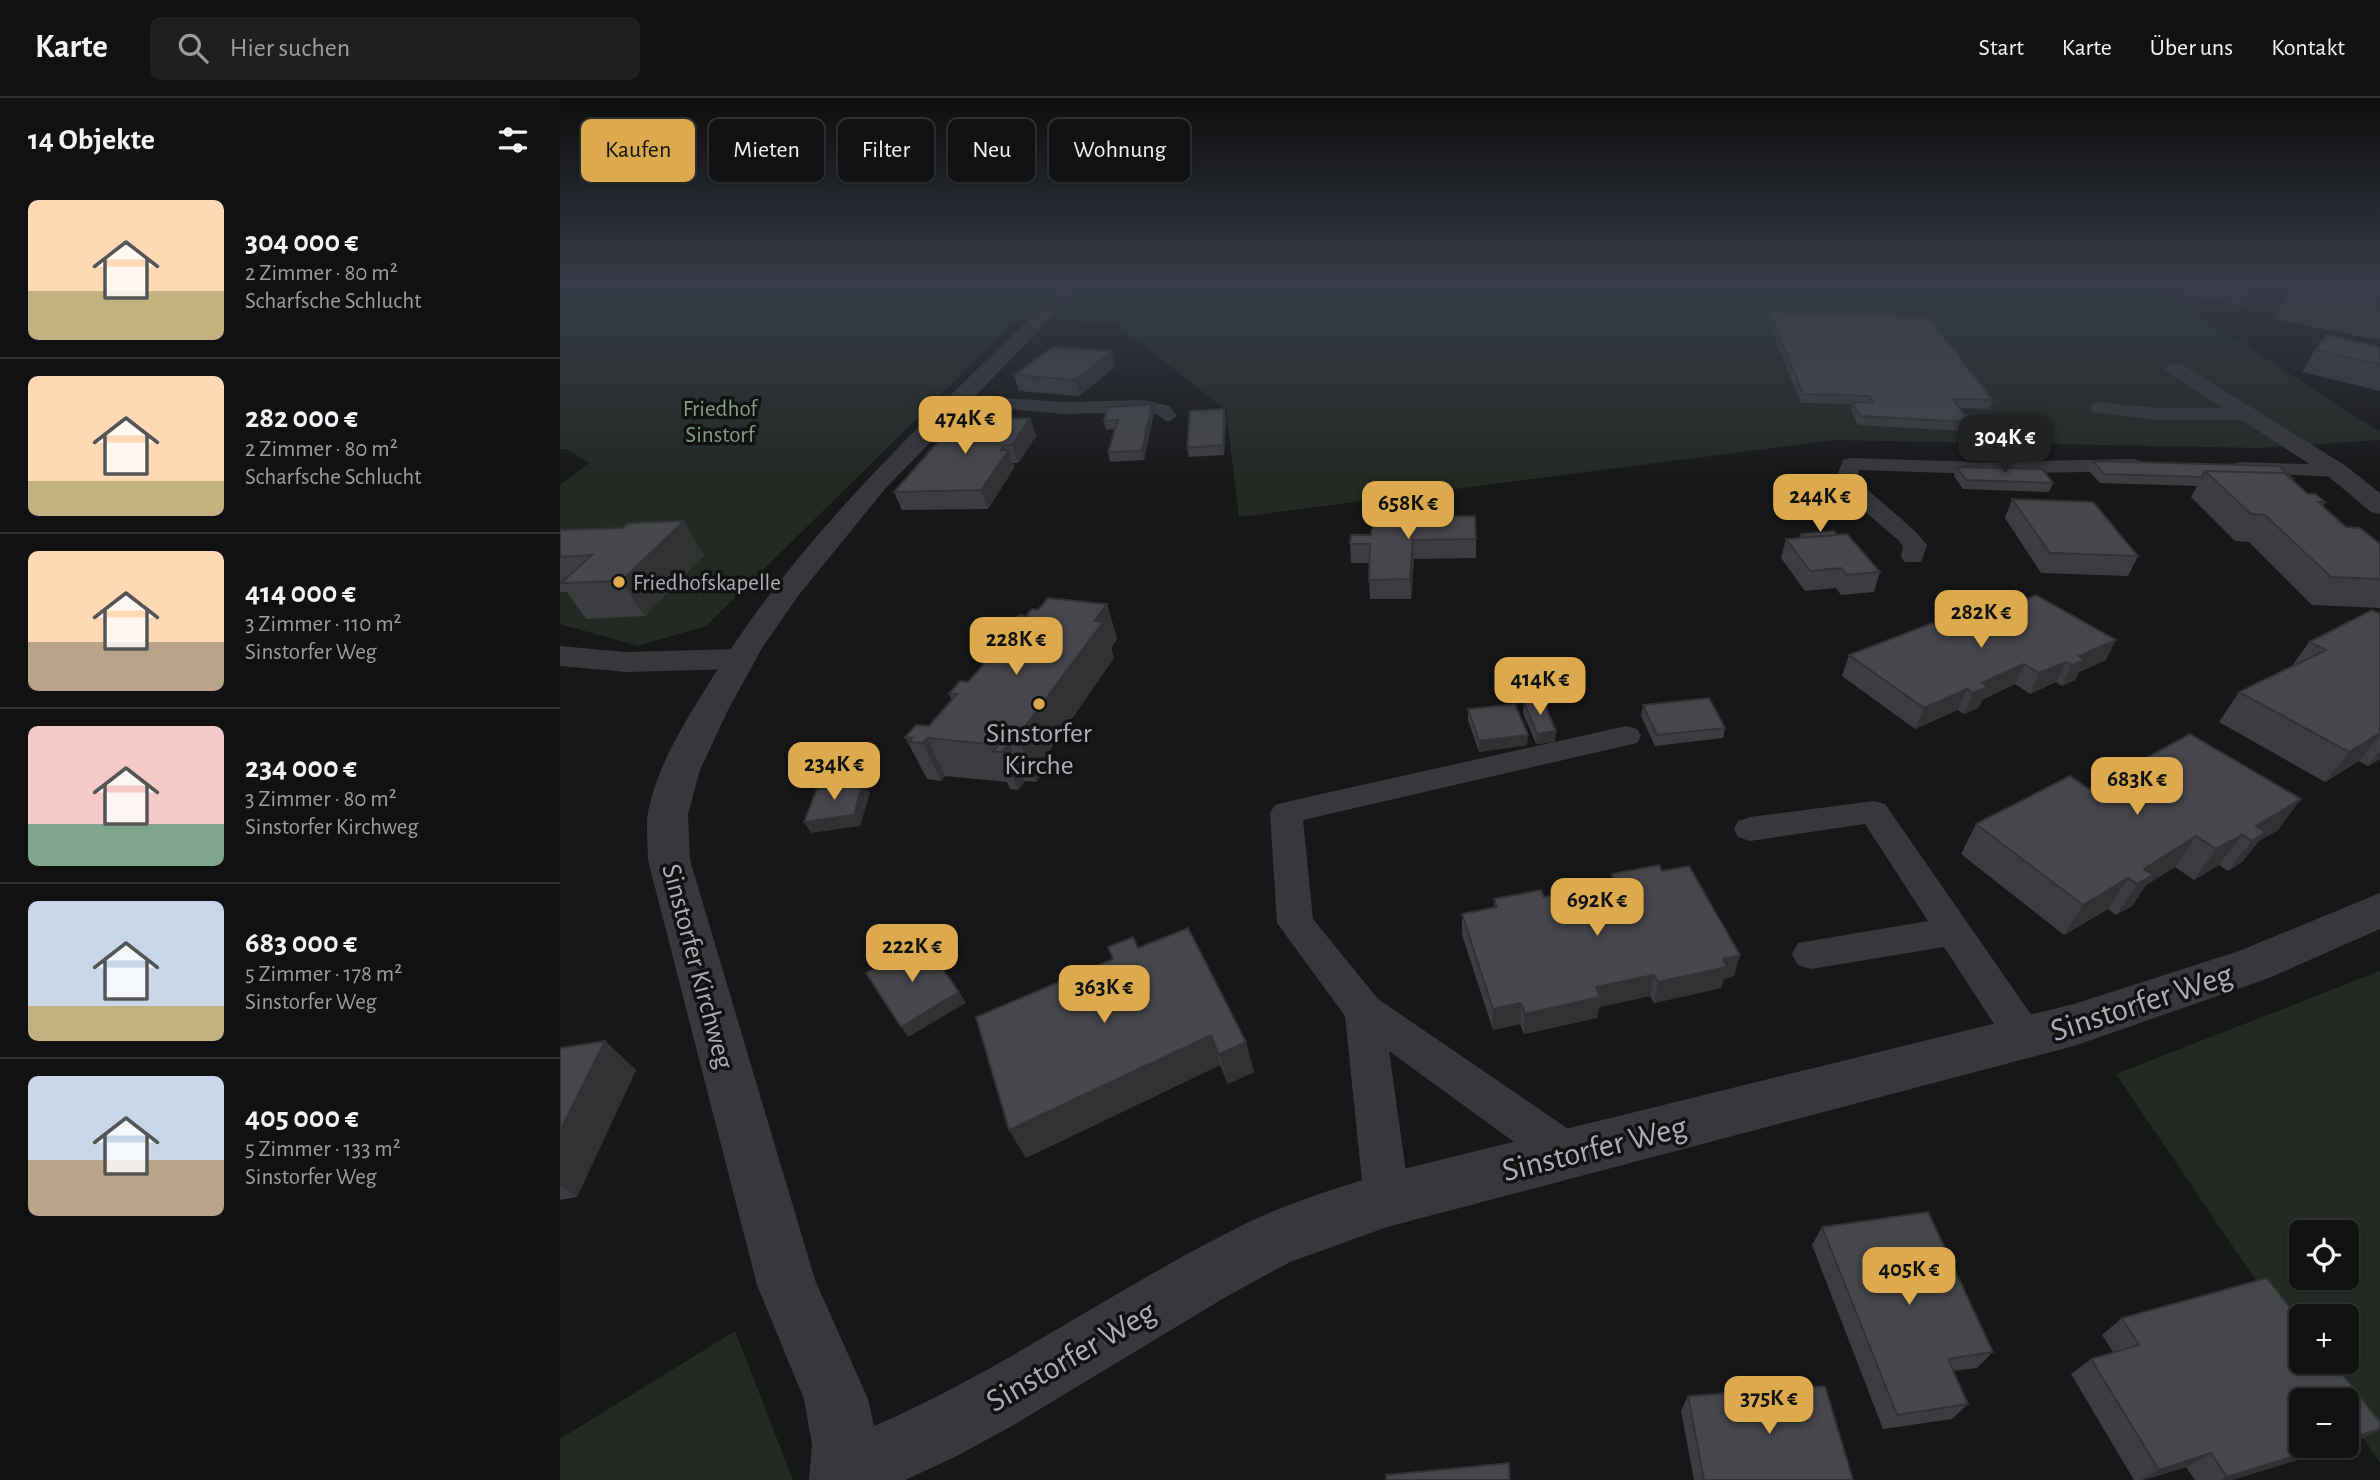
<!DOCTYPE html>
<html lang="de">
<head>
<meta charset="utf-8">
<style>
  body { margin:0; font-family:"Alegreya Sans",sans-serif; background:#1e1f20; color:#f1f3f6; height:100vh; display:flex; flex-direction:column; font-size:26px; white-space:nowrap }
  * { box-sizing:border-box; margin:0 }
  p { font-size:23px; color:#9c9d9f }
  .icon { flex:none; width:38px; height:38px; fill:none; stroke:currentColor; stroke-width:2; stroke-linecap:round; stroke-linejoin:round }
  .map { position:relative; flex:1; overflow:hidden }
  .details { display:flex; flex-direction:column; background:#111112; width:560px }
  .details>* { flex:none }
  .hud { position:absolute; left:21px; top:21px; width:665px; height:63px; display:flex; gap:14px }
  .buttons { position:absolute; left:1729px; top:1122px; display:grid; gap:14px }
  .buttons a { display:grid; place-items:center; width:70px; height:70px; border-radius:10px; background:#111112; box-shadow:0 2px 5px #0004,0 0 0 2px #303132; font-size:35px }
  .price { position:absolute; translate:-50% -60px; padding:0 16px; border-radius:14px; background:#dca94c; color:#111; font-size:23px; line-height:46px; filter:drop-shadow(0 2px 4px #0008) }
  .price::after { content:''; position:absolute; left:50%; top:42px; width:21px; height:16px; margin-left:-10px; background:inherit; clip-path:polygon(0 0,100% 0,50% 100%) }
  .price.current { background:#222; color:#fff }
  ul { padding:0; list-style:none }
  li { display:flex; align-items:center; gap:21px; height:175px; padding:0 28px }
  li+li { border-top:2px solid #303132 }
  li span { display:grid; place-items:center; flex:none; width:196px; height:140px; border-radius:10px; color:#555 }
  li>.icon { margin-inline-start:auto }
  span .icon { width:84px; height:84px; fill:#fffc; stroke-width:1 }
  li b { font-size:30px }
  h2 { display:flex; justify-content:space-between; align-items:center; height:84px; padding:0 28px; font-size:30px }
  .chip { padding:0 24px; border-radius:10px; background:#111112; box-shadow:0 2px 5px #0004,0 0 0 2px #303132; font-size:24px; line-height:63px }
  .chip.current { background:#dca94c; color:#111 }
  header { display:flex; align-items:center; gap:42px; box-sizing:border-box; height:98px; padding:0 35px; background:#111112; border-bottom:2px solid #303132 }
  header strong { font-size:33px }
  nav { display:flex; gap:38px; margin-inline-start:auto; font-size:24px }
  .search { width:490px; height:63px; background:#1e1f20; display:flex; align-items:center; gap:18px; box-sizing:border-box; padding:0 24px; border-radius:10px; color:#9c9d9f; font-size:26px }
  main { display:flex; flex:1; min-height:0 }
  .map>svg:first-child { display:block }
</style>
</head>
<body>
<header>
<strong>Karte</strong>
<div class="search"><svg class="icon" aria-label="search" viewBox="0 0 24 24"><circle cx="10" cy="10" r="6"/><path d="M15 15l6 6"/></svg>Hier suchen</div>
<nav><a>Start</a><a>Karte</a><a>Über uns</a><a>Kontakt</a></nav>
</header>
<main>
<section class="details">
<h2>14 Objekte<svg class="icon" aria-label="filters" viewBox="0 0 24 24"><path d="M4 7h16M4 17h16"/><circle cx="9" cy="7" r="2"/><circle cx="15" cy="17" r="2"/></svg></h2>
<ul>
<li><span style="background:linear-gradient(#ffd9b3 65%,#c2b280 0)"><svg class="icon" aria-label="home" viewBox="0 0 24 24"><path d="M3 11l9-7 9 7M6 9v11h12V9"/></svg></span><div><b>304 000 €</b><p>2 Zimmer · 80 m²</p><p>Scharfsche Schlucht</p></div></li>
<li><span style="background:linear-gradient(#ffd9b3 75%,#c2b280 0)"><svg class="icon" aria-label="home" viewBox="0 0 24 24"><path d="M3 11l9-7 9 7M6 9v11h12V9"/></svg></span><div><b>282 000 €</b><p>2 Zimmer · 80 m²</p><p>Scharfsche Schlucht</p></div></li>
<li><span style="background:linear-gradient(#ffd9b3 65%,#b9a48a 0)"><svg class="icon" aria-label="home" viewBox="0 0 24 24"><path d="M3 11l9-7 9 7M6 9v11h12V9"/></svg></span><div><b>414 000 €</b><p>3 Zimmer · 110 m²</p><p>Sinstorfer Weg</p></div></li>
<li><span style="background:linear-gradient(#f6c9c9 70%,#7fa58c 0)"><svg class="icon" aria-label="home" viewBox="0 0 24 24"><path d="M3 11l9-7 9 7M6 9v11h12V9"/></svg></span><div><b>234 000 €</b><p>3 Zimmer · 80 m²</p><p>Sinstorfer Kirchweg</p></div></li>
<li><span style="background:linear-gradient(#c9d6e8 75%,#c2b280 0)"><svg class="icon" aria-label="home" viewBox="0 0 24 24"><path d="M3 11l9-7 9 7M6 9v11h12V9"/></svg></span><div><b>683 000 €</b><p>5 Zimmer · 178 m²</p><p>Sinstorfer Weg</p></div></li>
<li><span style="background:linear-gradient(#c9d6e8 60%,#b9a48a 0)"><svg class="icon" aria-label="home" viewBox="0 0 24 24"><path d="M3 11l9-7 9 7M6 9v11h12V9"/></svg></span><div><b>405 000 €</b><p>5 Zimmer · 133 m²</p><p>Sinstorfer Weg</p></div></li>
</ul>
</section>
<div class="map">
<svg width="1820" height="1382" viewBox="0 0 1820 1382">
  <rect width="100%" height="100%" fill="#171718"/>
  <path fill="#232a24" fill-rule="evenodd" d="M 0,187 L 1591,187 L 1820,334 L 1820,342 L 1700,350 L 1274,342 L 679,419 L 666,312 L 553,224 L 457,222 L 146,528 L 78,548 L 0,526 L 0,387 L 29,365 L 7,351 L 0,351 Z
    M 1820,873 L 1820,1365 L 1787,1316 L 1787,1302 L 1751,1264 L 1787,1264 L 1787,1218 L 1741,1218 L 1741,1249 L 1556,976 ZM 1741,1134 L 1787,1134 L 1787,1180 L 1741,1180 Z
    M 175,1233 L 233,1382 L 0,1382 L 0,1341 Z"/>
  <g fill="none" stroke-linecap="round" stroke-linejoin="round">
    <path fill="#38393d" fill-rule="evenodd" d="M 398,297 L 504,304 L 584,302 L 609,308 L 617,318 L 608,324 L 596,316 L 584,314 L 504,316 L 392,306 L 389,302 Z
      M 1539,304 L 1597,310 L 1687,310 L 1696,316 L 1687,322 L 1597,322 L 1532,314 L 1530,310 L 1532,306 Z
      M 1290,360 L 1419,364 L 1573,361 L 1580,363 L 1583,367 L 1580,371 L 1573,373 L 1419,376 L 1299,372 L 1297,381 L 1301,386 L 1355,433 L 1367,447 L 1361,464 L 1345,464 L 1341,459 L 1343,448 L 1339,443 L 1294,404 L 1276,381 L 1283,362 Z
      M 1680,364 L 1777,367 L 1784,369 L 1787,373 L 1784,377 L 1777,379 L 1673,374 L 1670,370 L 1673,366 Z
      M 1066,628 L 1077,631 L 1081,638 L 1077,645 L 743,722 L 753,821 L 818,901 L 1023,1041 L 1029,1056 L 1023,1071 L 1007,1077 L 991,1071 L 829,953 L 850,1102 L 843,1118 L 827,1124 L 811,1118 L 804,1102 L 785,918 L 717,825 L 710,715 L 715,707 L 726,704 Z
      M 1314,703 L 1325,706 L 1479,928 L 1485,940 L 1479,952 L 1465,957 L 1451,952 L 1384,849 L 1251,871 L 1238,867 L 1232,856 L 1238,845 L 1368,823 L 1305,726 L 1190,743 L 1178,739 L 1174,731 L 1178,723 L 1190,719 Z"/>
    <path fill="#38393d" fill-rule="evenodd" d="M 1616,265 L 1623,267 L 1786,368 L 1820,395 L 1820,416 L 1811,414 L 1768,378 L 1609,275 L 1605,271 L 1609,267 Z
      M 0,548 L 66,554 L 177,551 L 189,554 L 194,561 L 189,568 L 177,571 L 66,574 L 0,568 Z"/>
    <path fill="#38393d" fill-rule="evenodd" d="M 504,187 L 523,187 L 325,391 L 238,498 L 202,550 L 168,612 L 140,672 L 128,716 L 130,762 L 255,1182 L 308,1301 L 314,1328 C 444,1272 560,1187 687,1125 C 732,1103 780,1089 827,1075 L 1514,906 L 1679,853 L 1820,795 L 1820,831 L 1709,880 L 1514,948 L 827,1129 L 730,1164 L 664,1200 L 452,1328 L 393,1360 L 345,1382 L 249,1382 L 252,1347 L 244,1301 L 197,1187 L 88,762 C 88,744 85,726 89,709 C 99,666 123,627 146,590 C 240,433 376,313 504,187 Z"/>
  </g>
  <path fill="#3c3d40" d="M 1622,187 L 1701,187 L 1696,196 L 1684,208 L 1618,195 Z
    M 1705,187 L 1721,187 L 1719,189 Z
    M 1820,191 L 1820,239 L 1818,242 L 1714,221 L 1727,195 Z
    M 1209,214 L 1433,302 L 1430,311 L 1399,310 L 1404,316 L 1422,325 L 1418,334 L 1298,327 L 1291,313 L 1292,306 L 1241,305 L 1207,221 Z
    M 1820,249 L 1820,293 L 1742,274 L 1755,252 Z
    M 555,269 L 519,298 L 459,293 L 454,277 Z
    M 594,315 L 584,362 L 550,364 L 548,354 L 555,331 L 546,332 L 544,323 Z
    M 470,320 L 476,338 L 458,365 L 453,365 L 454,370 L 428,411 L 342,412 L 334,394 Z
    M 666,320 L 664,357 L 629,359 L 627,350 Z
    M 1533,363 L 1734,382 L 1733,383 L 1748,396 L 1765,404 L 1763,408 L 1786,429 L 1820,446 L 1820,510 L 1752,507 L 1689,444 L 1675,443 L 1631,399 L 1637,388 L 1540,385 L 1528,372 Z
    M 1397,369 L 1493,385 L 1489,394 L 1403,391 L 1394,378 Z
    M 1452,401 L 1578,458 L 1568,478 L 1481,475 L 1445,420 Z
    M 0,432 L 144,457 L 85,518 L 26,521 L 7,494 L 0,494 Z
    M 1241,436 L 1277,437 L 1320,474 L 1314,494 L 1281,497 L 1276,490 L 1245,493 L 1221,460 L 1226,441 L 1240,439 Z
    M 791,437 L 916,441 L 916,460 L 854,461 L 851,501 L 810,501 L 809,482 L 809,465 L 791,465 L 790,446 Z
    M 547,506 L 557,541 L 551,550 L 554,560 L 481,665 L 484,673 L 476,684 L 465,683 L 458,692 L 450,691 L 447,684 L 385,678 L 381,683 L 367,681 L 345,639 L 369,628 L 392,602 L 389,596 L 408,584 L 428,561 L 426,555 L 437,551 L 442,546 L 440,540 L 452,535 L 455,532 L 452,525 L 478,512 Z
    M 1820,516 L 1820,661 L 1808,668 L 1799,663 L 1765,684 L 1659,624 L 1679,594 L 1732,568 L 1749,544 Z
    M 1385,534 L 1546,562 L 1519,574 L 1515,582 L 1502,588 L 1496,584 L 1470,596 L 1455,586 L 1422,602 L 1418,610 L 1404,616 L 1398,612 L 1355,631 L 1282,578 L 1289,557 Z
    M 964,604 L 995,644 L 976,646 L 963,615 Z
    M 1083,607 L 1165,630 L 1163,640 L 1095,648 L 1081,618 Z
    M 908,611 L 967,647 L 919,654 L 908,622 Z
    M 1529,691 L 1718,732 L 1699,743 L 1682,764 L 1668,773 L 1659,767 L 1634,782 L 1615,769 L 1586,787 L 1572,808 L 1556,817 L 1548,811 L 1504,837 L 1401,756 L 1416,726 Z
    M 1102,773 L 1174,878 L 1164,881 L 1161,890 L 1094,905 L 1090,898 L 1039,909 L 1037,920 L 964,936 L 960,926 L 933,932 L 902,837 L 902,816 L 934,809 L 934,801 L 984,799 L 1050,786 L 1052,776 Z
    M 578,850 L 686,944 L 694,974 L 668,986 L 660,967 L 466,1060 L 449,1032 Z
    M 45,943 L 76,972 L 17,1099 L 0,1102 L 0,950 Z
    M 1262,1129 L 1433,1254 L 1417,1270 L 1393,1273 L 1408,1306 L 1392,1321 L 1323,1331 L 1252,1147 Z
    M 1562,1220 L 1820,1324 L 1820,1332 L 1794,1344 L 1741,1348 L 1783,1348 L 1672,1382 L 1635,1382 L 1626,1369 L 1584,1382 L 1574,1382 L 1511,1276 L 1531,1261 L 1553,1254 L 1542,1237 Z
    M 1128,1298 L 1293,1382 L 1134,1382 L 1121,1313 Z"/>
  <path fill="#313234" d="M 1694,187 L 1701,187 L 1696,196 L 1684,208 Z
    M 552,253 L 555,269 L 519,298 L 515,282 Z
    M 592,306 L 594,315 L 584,362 L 582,353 Z
    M 664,311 L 666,320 L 664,357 L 663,347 Z
    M 470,320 L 476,338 L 458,365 L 452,347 Z
    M 444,348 L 447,355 L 449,352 L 454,370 L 428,411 L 421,392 Z
    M 124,423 L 144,457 L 85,518 L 61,483 Z
    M 853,442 L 854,461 L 851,501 L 850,481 Z
    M 547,506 L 557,541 L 551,550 L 554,560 L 481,665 L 484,673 L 476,684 L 461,647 L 461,634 L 534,523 Z
    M 1556,542 L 1546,562 L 1519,574 L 1515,582 L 1502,588 L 1512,567 L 1519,558 Z
    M 1506,564 L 1496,584 L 1470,596 L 1479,575 Z
    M 1464,566 L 1455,586 L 1422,602 L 1418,610 L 1404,616 L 1413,595 L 1422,585 Z
    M 1407,591 L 1398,612 L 1355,631 L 1364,610 Z
    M 996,633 L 995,644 L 976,646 L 977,636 Z
    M 1820,635 L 1820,637 L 1799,663 L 1765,684 L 1789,654 Z
    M 968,637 L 967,647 L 919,654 L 919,643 Z
    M 367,640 L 385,678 L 381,683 L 363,645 Z
    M 449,645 L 465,683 L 458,692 L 442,654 Z
    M 1820,653 L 1820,661 L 1808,668 Z
    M 303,684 L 310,695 L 300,728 L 251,735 L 244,724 Z
    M 1741,701 L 1718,732 L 1699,743 L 1682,764 L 1668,773 L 1692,743 L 1696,728 Z
    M 1682,737 L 1659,767 L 1634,782 L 1656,751 Z
    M 1636,738 L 1615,769 L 1586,787 L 1572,808 L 1556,817 L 1577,786 L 1584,771 Z
    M 1568,780 L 1548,811 L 1504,837 L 1523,807 Z
    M 1180,857 L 1174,878 L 1164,881 L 1161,890 L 1094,905 L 1098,884 L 1163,861 Z
    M 1094,877 L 1090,898 L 1039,909 L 1037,920 L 964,936 L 965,916 L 1036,889 Z
    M 399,894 L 406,905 L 348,939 L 341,929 Z
    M 961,905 L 960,926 L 933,932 L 933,911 Z
    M 651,937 L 660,967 L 466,1060 L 449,1032 Z
    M 45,943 L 76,972 L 17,1099 L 0,1086 L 0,1033 Z
    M 686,944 L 694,974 L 668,986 L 659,957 Z
    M 1820,1331 L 1794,1344 L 1787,1346 L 1787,1342 Z
    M 1767,1348 L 1783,1348 L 1672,1382 L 1660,1382 L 1667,1379 Z
    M 1651,1355 L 1626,1369 L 1584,1382 L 1580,1382 L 1599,1372 Z"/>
  <path fill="#46474b" stroke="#313234" stroke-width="2" d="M 1735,187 L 1795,187 L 1820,191 L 1820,212 L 1727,195 Z
    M 1209,214 L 1368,218 L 1433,302 L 1393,301 L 1404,316 L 1416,317 L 1422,325 L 1300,318 L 1293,304 L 1313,305 L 1310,298 L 1243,296 Z
    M 1767,237 L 1820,249 L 1820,266 L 1755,252 Z
    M 493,249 L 552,253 L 515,282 L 454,277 Z
    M 592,306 L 582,353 L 548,354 L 558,322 L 544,323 L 548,309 Z
    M 664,311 L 663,347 L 627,350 L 630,313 Z
    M 470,320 L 452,347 L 444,348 L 441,352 L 449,352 L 421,392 L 334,394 L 397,322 Z
    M 1533,363 L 1719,368 L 1734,382 L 1731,381 L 1724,375 L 1645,373 L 1642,379 L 1544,376 Z
    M 1397,369 L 1482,371 L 1493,385 L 1406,382 Z
    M 1645,373 L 1724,375 L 1748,396 L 1755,396 L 1765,404 L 1758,404 L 1786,429 L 1800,430 L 1820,446 L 1820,481 L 1771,479 L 1705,417 L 1691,416 Z
    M 1452,401 L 1533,404 L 1578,458 L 1490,455 Z
    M 915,418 L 916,441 L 853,442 L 850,481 L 809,482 L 810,446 L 790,446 L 791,437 L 811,437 L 813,419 Z
    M 124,423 L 61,483 L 1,485 L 32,457 L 0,459 L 0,432 L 62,430 L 68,425 Z
    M 1274,433 L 1277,437 L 1243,439 L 1241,436 Z
    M 1287,436 L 1320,474 L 1287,477 L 1281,470 L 1250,473 L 1226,441 Z
    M 1476,497 L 1556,542 L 1519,558 L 1525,562 L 1512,567 L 1506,564 L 1479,575 L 1464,566 L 1422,585 L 1428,589 L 1413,595 L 1407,591 L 1364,610 L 1289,557 L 1372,525 L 1385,534 Z
    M 488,500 L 547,506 L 534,523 L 543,524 L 461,634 L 469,635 L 461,647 L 449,645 L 442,654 L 433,654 L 438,647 L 367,640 L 363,645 L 348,644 L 352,640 L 345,639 L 356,627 L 369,628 L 397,596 L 389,596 L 400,583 L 408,584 L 433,556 L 426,555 L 430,551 L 437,551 L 447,541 L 440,540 L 445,535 L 452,535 L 460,526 L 452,525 L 459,517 L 466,518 L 472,511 L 478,512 Z
    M 1812,512 L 1820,516 L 1820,635 L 1789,654 L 1679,594 L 1766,552 L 1749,544 Z
    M 1149,600 L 1165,630 L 1097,637 L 1083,607 Z
    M 983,602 L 996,633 L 977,636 L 964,604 Z
    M 955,606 L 968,637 L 919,643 L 908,611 Z
    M 1630,636 L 1741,701 L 1696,728 L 1706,734 L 1692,743 L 1682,737 L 1656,751 L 1636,738 L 1584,771 L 1593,777 L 1577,786 L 1568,780 L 1523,807 L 1416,726 L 1510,678 L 1529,691 Z
    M 303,684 L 294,717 L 244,724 L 257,691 Z
    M 1099,767 L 1102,773 L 1129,768 L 1180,857 L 1163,861 L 1167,869 L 1098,884 L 1094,877 L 1036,889 L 1040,899 L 965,916 L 961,905 L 933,911 L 902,816 L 937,809 L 934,801 L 981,792 L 984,799 L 1056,785 L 1052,776 Z
    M 628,830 L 686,944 L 659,957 L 651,937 L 449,1032 L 416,919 L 553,861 L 548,849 L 573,839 L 578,850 Z
    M 363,843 L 399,894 L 341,929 L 306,875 Z
    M 45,943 L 0,1033 L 0,950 Z
    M 1368,1114 L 1433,1254 L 1388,1261 L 1408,1306 L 1337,1317 L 1262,1129 Z
    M 1707,1180 L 1741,1224 L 1741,1264 L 1773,1264 L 1820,1324 L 1820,1331 L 1787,1342 L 1787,1302 L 1741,1302 L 1741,1348 L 1767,1348 L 1667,1379 L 1651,1355 L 1599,1372 L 1531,1261 L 1579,1247 L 1562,1220 Z
    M 1265,1288 L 1293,1382 L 1144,1382 L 1128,1298 Z
    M 949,1365 L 950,1382 L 826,1382 L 826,1377 Z"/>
  <linearGradient id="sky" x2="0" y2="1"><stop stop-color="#0d0d0d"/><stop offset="0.49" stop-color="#363c48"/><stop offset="1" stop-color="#363c48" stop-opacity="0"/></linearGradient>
  <rect width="1820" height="380" fill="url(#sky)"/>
  <g fill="#dca94c" stroke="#121213" stroke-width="2.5">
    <circle cx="59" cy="484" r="7"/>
    <circle cx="479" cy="606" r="7"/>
  </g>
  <g text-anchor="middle" stroke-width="7" stroke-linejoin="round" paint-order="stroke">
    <g font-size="23" fill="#849f85" stroke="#121213">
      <text x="160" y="318">Friedhof<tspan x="160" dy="26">Sinstorf</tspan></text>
    </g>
    <g font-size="23" fill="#abaeb7" stroke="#121213" text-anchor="start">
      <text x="73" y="492">Friedhofskapelle</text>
    </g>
    <g font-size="28" fill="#abaeb7" stroke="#121213">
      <text x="479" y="644">Sinstorfer<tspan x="479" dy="32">Kirche</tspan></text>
    </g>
    <g font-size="28" fill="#abaeb7" stroke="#121213">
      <text transform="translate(139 868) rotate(75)" y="10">Sinstorfer Kirchweg</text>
    </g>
    <g font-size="33" fill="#abaeb7" stroke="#121213">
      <text transform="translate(1581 903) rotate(-18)" y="12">Sinstorfer Weg</text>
      <text transform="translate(1034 1049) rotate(-14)" y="12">Sinstorfer Weg</text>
      <text transform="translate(510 1257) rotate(-30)" y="12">Sinstorfer Weg</text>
    </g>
  </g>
</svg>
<div class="buttons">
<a><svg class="icon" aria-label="locate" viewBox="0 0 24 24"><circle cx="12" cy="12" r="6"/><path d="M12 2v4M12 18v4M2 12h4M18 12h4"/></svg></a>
<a>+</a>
<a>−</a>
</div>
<b class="price" style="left:405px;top:358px">474K €</b>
<b class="price current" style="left:1445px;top:377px">304K €</b>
<b class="price" style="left:1260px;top:436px">244K €</b>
<b class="price" style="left:848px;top:443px">658K €</b>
<b class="price" style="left:1421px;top:552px">282K €</b>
<b class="price" style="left:456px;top:579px">228K €</b>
<b class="price" style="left:980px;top:619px">414K €</b>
<b class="price" style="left:274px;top:704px">234K €</b>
<b class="price" style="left:1577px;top:719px">683K €</b>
<b class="price" style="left:1037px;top:840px">692K €</b>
<b class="price" style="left:352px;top:886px">222K €</b>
<b class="price" style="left:544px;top:927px">363K €</b>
<b class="price" style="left:1349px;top:1209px">405K €</b>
<b class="price" style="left:1209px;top:1338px">375K €</b>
<div class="hud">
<a class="chip current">Kaufen</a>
<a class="chip">Mieten</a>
<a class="chip">Filter</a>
<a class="chip">Neu</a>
<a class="chip">Wohnung</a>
</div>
</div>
</main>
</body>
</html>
